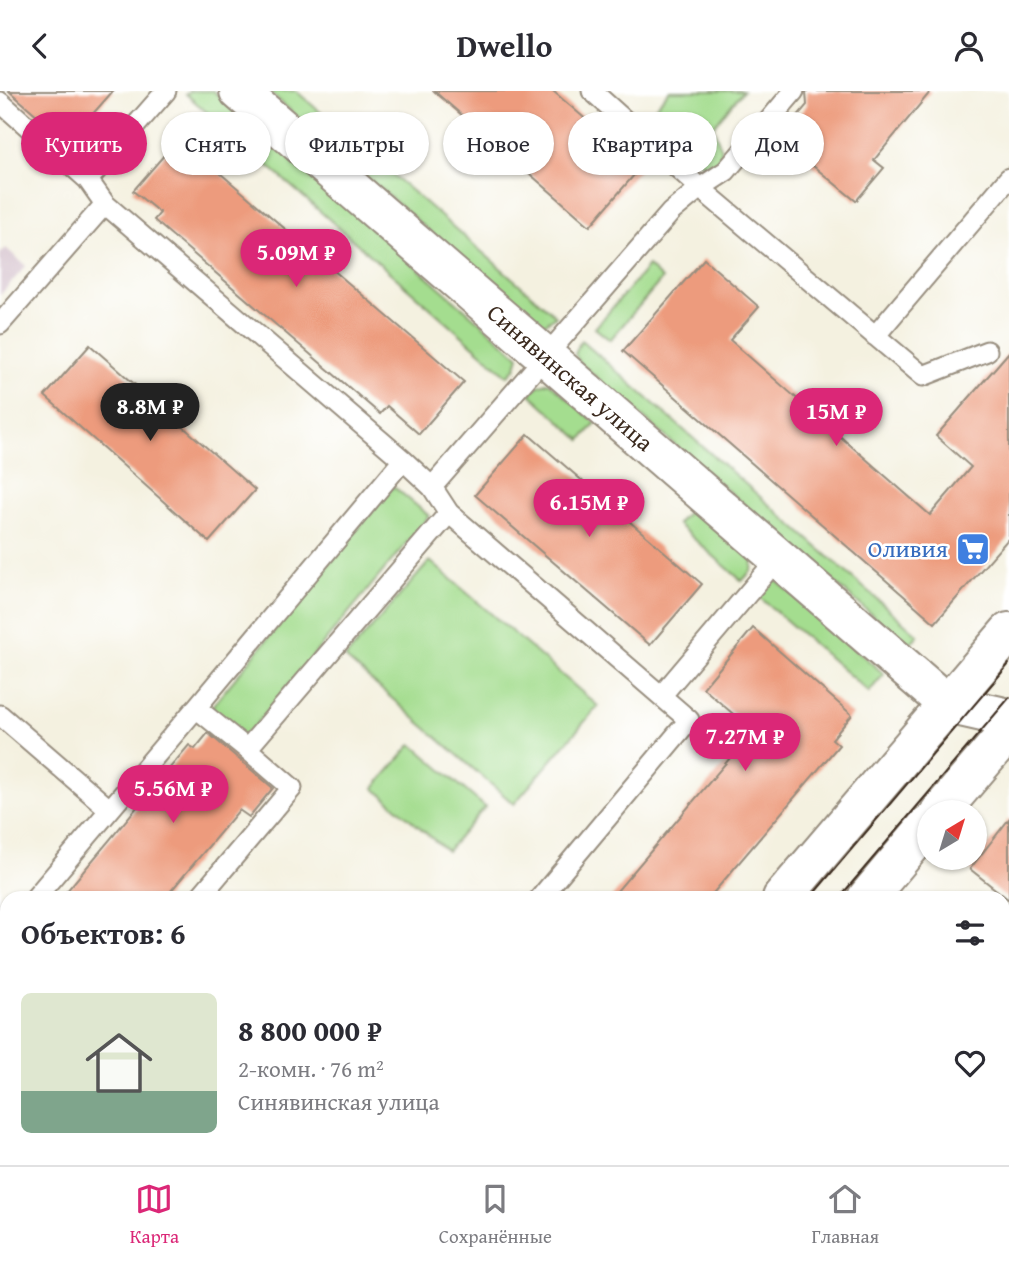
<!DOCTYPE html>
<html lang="ru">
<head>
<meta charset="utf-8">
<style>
  body { margin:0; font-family:"Gentium Book Plus",serif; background:#f7f7f7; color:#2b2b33; height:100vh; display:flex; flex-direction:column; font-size:26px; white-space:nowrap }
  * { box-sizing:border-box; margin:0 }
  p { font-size:23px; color:#7c7c81 }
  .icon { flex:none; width:38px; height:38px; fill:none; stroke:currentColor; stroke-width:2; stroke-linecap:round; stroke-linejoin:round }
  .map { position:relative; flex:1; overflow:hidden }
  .drawer { position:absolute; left:0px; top:800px; width:1010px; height:275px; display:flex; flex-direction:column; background:#fff; border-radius:21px 21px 0 0; box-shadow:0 2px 5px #0004 }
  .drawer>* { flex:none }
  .guide { position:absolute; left:21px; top:21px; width:968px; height:63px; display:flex; gap:14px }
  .needle { width:46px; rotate:38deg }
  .controls { position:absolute; left:917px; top:709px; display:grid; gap:14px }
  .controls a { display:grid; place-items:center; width:70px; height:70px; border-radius:50%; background:#fff; box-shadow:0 2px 5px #0004; font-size:35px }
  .price { position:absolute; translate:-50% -60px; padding:0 16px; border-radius:24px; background:#db2777; color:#fff; font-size:23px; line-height:46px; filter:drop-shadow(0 2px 4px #0008) }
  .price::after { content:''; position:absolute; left:50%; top:42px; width:21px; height:16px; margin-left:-10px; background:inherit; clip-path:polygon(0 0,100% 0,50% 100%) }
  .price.selected { background:#222; color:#fff }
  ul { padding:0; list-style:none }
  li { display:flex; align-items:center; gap:21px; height:175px; padding:0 21px }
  li span { display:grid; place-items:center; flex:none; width:196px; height:140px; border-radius:10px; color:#555 }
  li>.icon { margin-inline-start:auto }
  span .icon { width:84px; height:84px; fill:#fffc; stroke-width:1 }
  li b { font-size:30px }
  h2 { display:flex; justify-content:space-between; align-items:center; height:84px; padding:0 21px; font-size:30px }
  .pill { padding:0 24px; border-radius:32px; background:#fff; box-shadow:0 2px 5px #0004; font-size:24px; line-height:63px }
  .pill.selected { background:#db2777; color:#fff }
  header { display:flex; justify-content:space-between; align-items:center; height:91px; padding:0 21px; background:#fff; font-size:32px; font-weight:700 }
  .tabs { display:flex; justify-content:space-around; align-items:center; height:98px; border-top:2px solid #e1e1e2; background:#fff; font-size:19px; color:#7c7c81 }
  .tabs a { display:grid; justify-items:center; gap:4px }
  .tabs .selected { color:#db2777 }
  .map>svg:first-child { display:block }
</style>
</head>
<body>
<header><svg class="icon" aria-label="back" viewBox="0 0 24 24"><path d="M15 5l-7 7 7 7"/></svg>Dwello<svg class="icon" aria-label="person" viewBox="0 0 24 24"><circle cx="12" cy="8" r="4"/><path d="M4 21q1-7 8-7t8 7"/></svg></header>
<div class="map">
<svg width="1009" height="1074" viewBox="0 0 1009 1074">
  <rect width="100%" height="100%" fill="#fff"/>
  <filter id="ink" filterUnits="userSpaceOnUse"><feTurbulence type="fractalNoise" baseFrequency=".0143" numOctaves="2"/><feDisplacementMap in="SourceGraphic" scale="14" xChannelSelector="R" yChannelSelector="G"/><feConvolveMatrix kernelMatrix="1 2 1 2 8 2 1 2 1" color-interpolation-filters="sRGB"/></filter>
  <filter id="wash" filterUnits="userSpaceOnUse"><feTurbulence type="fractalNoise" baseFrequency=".00686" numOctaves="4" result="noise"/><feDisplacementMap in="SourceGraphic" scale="28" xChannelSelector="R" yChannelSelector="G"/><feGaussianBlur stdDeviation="1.57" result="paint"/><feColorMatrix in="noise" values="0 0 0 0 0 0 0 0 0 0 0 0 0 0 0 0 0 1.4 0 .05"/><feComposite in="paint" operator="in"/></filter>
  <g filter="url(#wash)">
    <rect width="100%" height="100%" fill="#f4f1e0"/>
    <path fill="#d1bdc9" d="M 6,157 L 26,175 L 0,204 L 0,163 Z"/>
    <path fill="#a4dd8f" stroke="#708456" stroke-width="2" d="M 190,0 L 213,0 L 519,265 L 516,276 L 508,285 L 186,3 Z
      M 268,0 L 296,0 L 556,225 L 543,234 L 536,233 Z
      M 669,0 L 743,0 L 713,36 L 722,59 L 717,71 L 703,74 L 647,26 Z
      M 648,175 L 662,188 L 610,249 L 595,237 Z
      M 581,249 L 918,544 L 908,555 L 579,271 L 575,263 Z
      M 549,291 L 596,332 L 581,349 L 530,303 L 538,295 Z
      M 393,395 L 429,425 L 244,648 L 209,619 Z
      M 692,416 L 753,470 L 752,479 L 742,490 L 677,433 Z
      M 430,470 L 598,615 L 514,713 L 345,567 Z
      M 776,489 L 884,583 L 869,601 L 758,505 L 768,493 Z
      M 412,653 L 485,716 L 447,760 L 374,697 Z
      M 1003,914 L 1009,919 L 1009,1009 L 1003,1016 Z"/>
    <g id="blocks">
      <path fill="#ed9b7d" d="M 9,0 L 113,0 L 68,51 Z
        M 434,0 L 553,0 L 641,76 L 590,135 Z
        M 806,0 L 931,0 L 874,69 L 884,77 L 856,110 L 779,47 L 807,14 Z
        M 179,47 L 464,291 L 419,343 L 387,315 L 380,323 L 154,129 L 160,122 L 133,100 Z
        M 704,168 L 759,216 L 730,249 L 930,424 L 971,376 L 936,345 L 1009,261 L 1009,447 L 935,532 L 623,260 Z
        M 90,254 L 255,399 L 209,451 L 45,305 Z
        M 528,343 L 702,493 L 650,554 L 475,404 Z
        M 753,537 L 852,624 L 832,648 L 839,654 L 709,807 L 611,807 L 753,640 L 703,597 Z
        M 208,642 L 273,697 L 249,726 L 239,719 L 165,807 L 61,807 L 189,654 L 195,658 Z
        M 1009,728 L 1009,809 L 970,778 Z"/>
    </g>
  </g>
  <g filter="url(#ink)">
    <use href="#blocks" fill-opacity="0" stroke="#988e7f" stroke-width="2"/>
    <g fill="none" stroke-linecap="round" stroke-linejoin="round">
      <g stroke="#988e7f" stroke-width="23">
        <path id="lane" d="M 166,0 L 88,89 L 105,113 L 403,369 L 432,396 L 449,422 L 689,629 L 540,807
          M 592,0 L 700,97 L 923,285 L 987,260
          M 0,11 L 88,89
          M 0,233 L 105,113
          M 875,245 L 1009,87
          M 432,396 L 671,121 L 700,97 L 726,80 L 794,0
          M 661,605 L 778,467
          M 196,617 L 403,369
          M 0,624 L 109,718
          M 35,807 L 196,617 L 247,658 L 449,422
          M 199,807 L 292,697 L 247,658
          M 0,848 L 7,839
          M 1003,857 L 1009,849
          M 0,864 L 7,870
          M 0,897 L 7,889
          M 0,1023 L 7,1029
          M 53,1068 L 61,1074
          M 250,1068 L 258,1074
          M 833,1068 L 830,1071 L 834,1074
          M 316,1074 L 322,1068"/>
      </g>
      <g stroke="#988e7f" stroke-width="42">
        <g id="street">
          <path id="s1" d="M 239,0 L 947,613 L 1009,627"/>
        </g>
      </g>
      <g stroke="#988e7f" stroke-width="42">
        <path id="secondary" d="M 940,721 L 1009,640
          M 782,807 L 1009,541
          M 867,807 L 929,733
          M 556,1074 L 561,1068
          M 641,1074 L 646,1068"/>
      </g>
      <use href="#lane" stroke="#fff" stroke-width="19"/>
      <use href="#street" stroke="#fff" stroke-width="38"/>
      <use href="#secondary" stroke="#fff" stroke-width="38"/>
      <path stroke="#3b2a1e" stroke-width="2" d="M 810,807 L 1009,573
        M 839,807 L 1009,607
        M 582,1074 L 588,1068
        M 611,1074 L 617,1068"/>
    </g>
  </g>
  <defs>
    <g id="supermarket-square" transform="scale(1.75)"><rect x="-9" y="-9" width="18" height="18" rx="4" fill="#3f7fe0" stroke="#fff"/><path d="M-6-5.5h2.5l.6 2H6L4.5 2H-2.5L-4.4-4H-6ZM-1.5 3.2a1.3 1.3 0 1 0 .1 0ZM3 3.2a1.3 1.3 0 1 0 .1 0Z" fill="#fff"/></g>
  </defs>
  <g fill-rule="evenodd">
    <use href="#supermarket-square" x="973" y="458"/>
  </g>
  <g text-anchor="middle" stroke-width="5" stroke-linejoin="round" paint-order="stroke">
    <g font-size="24" fill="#3b2a1e" stroke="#fff">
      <text dy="8" stroke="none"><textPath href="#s1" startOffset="438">Синявинская улица</textPath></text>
    </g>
    <g font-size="24" fill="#366cbe" stroke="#fff" text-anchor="end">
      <text x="948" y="466">Оливия</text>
    </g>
  </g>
</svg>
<div class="controls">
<a><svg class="needle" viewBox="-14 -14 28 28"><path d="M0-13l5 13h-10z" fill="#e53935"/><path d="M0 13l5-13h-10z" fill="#7c7c81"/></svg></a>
</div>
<b class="price" style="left:296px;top:198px">5.09M ₽</b>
<b class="price selected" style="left:150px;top:352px">8.8M ₽</b>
<b class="price" style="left:836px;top:357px">15M ₽</b>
<b class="price" style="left:589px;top:448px">6.15M ₽</b>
<b class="price" style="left:745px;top:682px">7.27M ₽</b>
<b class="price" style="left:173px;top:734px">5.56M ₽</b>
<div class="guide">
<a class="pill selected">Купить</a>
<a class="pill">Снять</a>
<a class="pill">Фильтры</a>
<a class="pill">Новое</a>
<a class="pill">Квартира</a>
<a class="pill">Дом</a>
</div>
<section class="drawer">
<h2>Объектов: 6<svg class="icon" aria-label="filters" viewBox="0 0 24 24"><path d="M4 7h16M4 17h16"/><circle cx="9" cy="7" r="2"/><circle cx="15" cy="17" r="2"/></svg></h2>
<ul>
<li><span style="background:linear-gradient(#dfe7d0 70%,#7fa58c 0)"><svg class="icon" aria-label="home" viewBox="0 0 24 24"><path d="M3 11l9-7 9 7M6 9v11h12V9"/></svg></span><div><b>8 800 000 ₽</b><p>2-комн. · 76 m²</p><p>Синявинская улица</p></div><svg class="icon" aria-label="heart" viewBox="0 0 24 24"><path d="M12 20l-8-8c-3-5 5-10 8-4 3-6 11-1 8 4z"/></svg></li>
</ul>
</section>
</div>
<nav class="tabs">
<a class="selected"><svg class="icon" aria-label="map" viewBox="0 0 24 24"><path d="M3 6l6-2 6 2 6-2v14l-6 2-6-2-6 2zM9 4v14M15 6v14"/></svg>Карта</a>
<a><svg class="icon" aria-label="saved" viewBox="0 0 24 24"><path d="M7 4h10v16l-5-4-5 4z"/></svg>Сохранённые</a>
<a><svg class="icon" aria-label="home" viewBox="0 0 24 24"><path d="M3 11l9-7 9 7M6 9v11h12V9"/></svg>Главная</a>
</nav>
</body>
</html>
